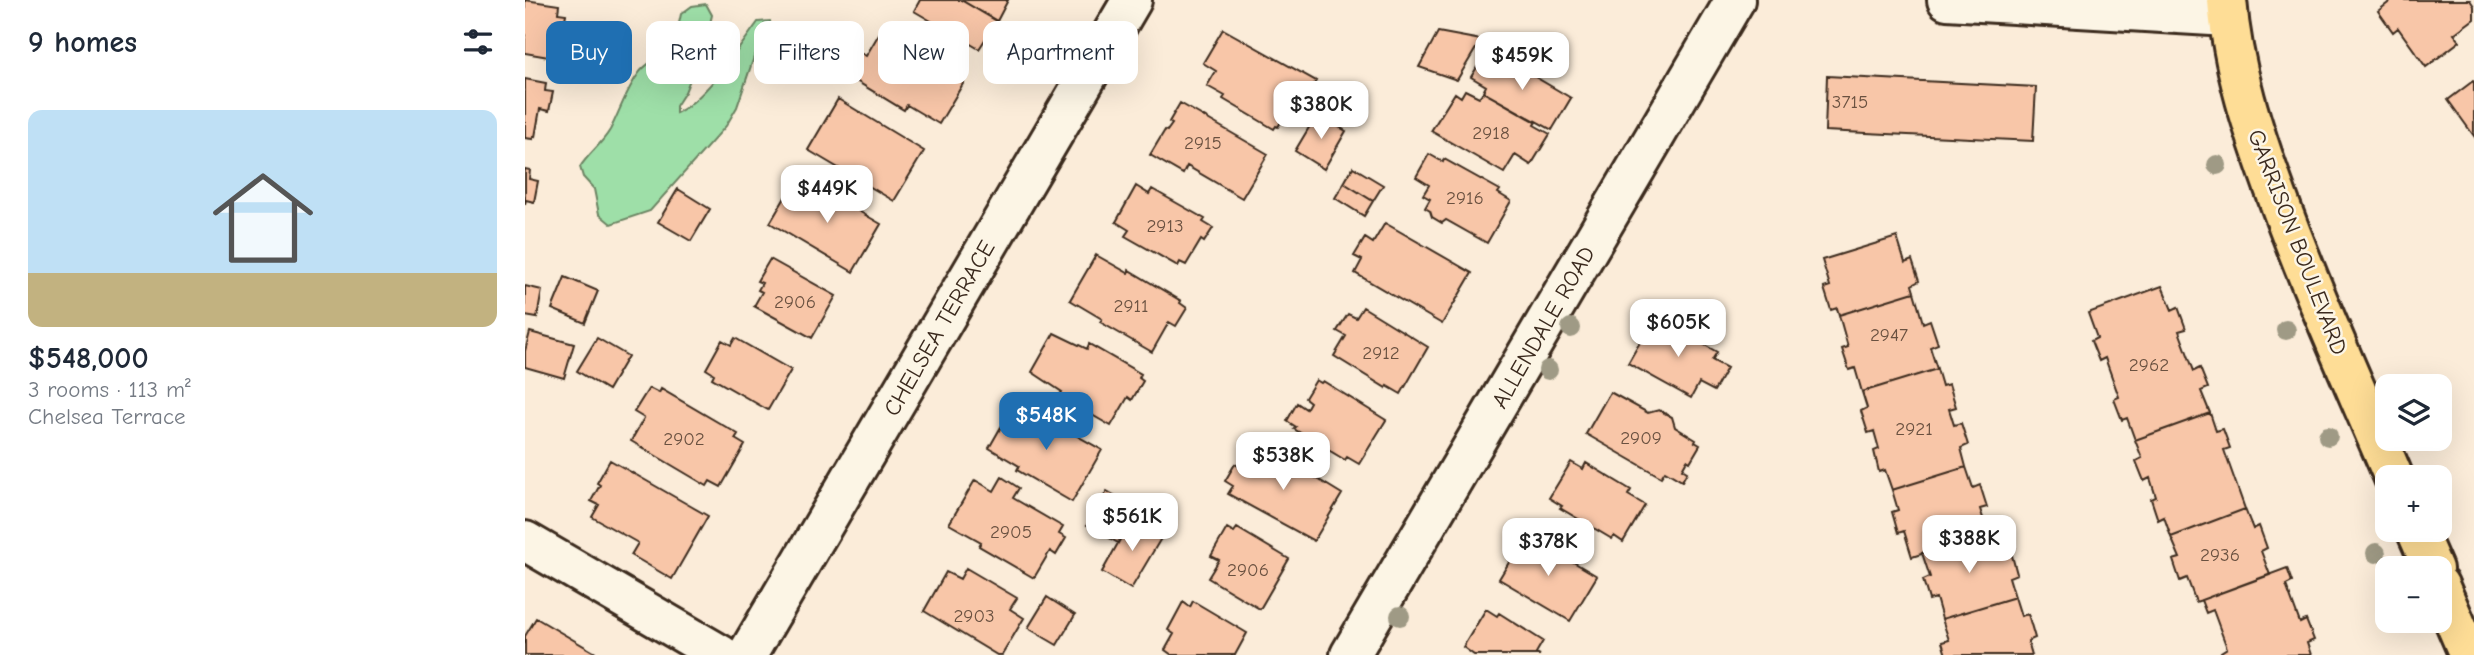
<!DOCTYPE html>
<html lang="en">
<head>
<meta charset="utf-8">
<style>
  body { margin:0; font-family:"Comic Neue",sans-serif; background:#f6f6f7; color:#1f2937; height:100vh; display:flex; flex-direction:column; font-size:26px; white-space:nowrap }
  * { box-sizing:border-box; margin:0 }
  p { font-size:23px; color:#747a83 }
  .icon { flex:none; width:38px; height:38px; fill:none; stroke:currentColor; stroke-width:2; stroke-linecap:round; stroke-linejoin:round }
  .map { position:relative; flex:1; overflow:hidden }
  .side { display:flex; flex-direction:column; background:#fff; width:525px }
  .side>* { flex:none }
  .guide { position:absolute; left:21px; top:21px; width:665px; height:63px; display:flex; gap:14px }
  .controls { position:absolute; left:1850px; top:374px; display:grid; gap:14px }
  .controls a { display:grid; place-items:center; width:77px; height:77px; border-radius:14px; background:#fff; box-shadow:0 7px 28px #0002; font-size:35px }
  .price { position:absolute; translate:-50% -60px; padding:0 16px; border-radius:14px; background:#fff; color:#222; font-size:23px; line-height:46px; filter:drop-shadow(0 2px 4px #0008) }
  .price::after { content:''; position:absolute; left:50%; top:42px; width:21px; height:16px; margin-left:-10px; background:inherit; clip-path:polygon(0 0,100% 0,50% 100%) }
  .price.on { background:#1f6fb2; color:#fff }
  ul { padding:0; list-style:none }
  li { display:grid; align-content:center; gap:14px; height:371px; padding:0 28px }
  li+li { border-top:2px solid #e0e1e3 }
  li span { display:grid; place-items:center; height:217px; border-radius:14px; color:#555 }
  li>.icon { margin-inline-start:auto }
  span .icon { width:126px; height:126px; fill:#fffc; stroke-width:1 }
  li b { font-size:30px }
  h2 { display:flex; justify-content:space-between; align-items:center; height:84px; padding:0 28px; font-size:30px }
  .pill { padding:0 24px; border-radius:14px; background:#fff; box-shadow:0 7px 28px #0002; font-size:24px; line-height:63px }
  .pill.on { background:#1f6fb2; color:#fff }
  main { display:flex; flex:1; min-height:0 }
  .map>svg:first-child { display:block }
</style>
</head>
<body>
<main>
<section class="side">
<h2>9 homes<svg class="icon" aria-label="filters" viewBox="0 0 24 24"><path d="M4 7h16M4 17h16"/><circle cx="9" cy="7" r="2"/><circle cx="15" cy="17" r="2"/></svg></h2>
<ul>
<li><span style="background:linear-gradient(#bfe0f5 75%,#c2b280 0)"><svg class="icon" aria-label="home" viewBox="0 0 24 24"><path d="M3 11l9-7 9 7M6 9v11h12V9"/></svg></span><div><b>$548,000</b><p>3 rooms · 113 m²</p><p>Chelsea Terrace</p></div></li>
</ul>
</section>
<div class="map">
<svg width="1949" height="655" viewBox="0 0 1949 655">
  <rect width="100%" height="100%" fill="#fbecd9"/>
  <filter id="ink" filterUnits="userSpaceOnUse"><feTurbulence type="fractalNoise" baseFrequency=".0143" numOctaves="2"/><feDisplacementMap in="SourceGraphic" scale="14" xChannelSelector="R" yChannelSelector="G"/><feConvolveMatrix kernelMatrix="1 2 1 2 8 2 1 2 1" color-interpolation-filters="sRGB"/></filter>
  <g filter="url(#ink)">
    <path fill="#9edfa8" stroke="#6c8463" stroke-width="2" d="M 181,4 L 187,15 L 182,37 L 160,92 L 151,106 L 151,113 C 179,101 214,48 233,22 L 245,21 L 246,29 L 229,57 L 212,107 L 201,126 L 125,211 L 86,224 L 74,214 L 69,189 L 58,177 L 55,167 C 64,153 76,145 85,130 C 95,111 101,90 114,73 C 118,67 125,63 130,59 C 148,45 152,35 156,14 L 167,6 Z"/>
    <path fill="#f8c6a8" stroke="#3b2a1e" stroke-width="2" d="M 0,0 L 34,5 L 33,13 L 41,14 L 38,30 L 52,32 L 47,61 L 0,53 Z
      M 395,0 L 436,0 L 472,21 L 454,49 L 389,11 Z
      M 436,0 L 483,0 L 472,21 Z
      M 1867,0 L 1945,0 L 1949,6 L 1949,19 L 1929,34 L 1935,41 L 1901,67 L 1873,28 L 1868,32 L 1853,11 Z
      M 358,27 L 410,58 L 407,62 L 439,82 L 414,124 L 382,105 L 379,110 L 328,79 L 330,75 L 322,71 L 334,52 L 341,56 Z
      M 698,29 L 791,81 L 777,105 L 769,100 L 753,127 L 751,126 L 749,129 L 698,99 L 700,96 L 682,86 L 691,71 L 678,63 Z
      M 913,32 L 956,40 L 932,80 L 894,67 Z
      M 978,58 L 1046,98 L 1027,130 L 958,92 L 961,86 L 946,77 L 957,59 L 972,68 Z
      M 1302,76 L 1511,87 L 1508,141 L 1300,131 Z
      M 0,79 L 21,83 L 20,91 L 28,92 L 24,111 L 15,109 L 10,137 L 8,136 L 8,139 L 0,138 Z
      M 1948,81 L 1949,82 L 1949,136 L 1923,100 Z
      M 940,90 L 954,97 L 958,92 L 1011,122 L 1009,125 L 1025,134 L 1006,165 L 990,155 L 979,173 L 906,131 L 930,93 L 936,97 Z
      M 313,99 L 399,151 L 369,201 L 283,150 Z
      M 655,103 L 743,154 L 717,198 L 662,166 L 658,174 L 625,155 L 640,130 L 642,131 L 647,124 L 644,122 Z
      M 792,114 L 821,131 L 799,169 L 770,151 Z
      M 904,154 L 918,162 L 919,159 L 975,190 L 973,193 L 986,201 L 962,243 L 921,220 L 917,223 L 907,217 L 905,211 L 900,208 L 905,199 L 898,195 L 904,185 L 891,177 Z
      M 828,167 L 858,185 L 848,201 L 819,183 Z
      M 0,169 L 5,170 L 4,179 L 13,181 L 9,202 L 1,200 L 0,204 Z
      M 285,183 L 356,224 L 328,272 L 245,223 L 265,189 L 277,196 Z
      M 819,183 L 848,201 L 839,216 L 810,198 Z
      M 611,186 L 624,194 L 627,189 L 680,219 L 678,222 L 688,228 L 679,242 L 676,240 L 661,265 L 655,262 L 653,266 L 600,236 L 604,230 L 591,222 Z
      M 153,189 L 185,209 L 166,241 L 133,222 Z
      M 860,223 L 947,273 L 917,324 L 830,273 L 837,260 L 829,256 L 840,238 L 848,243 Z
      M 1372,237 L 1380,263 L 1387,260 L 1394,281 L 1387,285 L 1389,292 L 1314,315 L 1312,308 L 1306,310 L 1299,288 L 1305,286 L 1297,260 Z
      M 571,255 L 603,273 L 604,270 L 656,301 L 655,303 L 662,308 L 651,326 L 644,322 L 627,352 L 575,322 L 577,319 L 545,300 Z
      M 245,259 L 311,296 L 287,338 L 229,306 L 237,292 L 233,290 L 237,283 L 232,281 Z
      M 40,277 L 73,291 L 60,323 L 27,309 Z
      M 0,286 L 17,290 L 12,318 L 0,316 Z
      M 1637,286 L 1647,310 L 1653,307 L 1661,329 L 1654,331 L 1669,371 L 1675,368 L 1683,388 L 1676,391 L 1685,413 L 1610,440 L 1602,418 L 1597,420 L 1589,399 L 1594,397 L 1580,358 L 1574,361 L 1566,341 L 1572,338 L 1563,313 Z
      M 1389,292 L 1398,323 L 1405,320 L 1413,344 L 1405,347 L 1412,369 L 1337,392 L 1330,368 L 1324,370 L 1317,349 L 1323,347 L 1314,315 Z
      M 838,307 L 903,347 L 876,394 L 862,386 L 861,388 L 809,356 L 821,336 L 812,331 L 823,314 L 831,318 Z
      M 1135,320 L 1157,332 L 1160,327 L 1174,335 L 1171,340 L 1192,352 L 1187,360 L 1202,368 L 1189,391 L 1174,383 L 1166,398 L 1103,363 L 1122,330 L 1128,333 Z
      M 5,332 L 49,344 L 39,378 L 0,367 L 0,351 Z
      M 529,333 L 562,349 L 564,344 L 616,374 L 614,378 L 618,381 L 607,400 L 603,397 L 586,426 L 534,396 L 537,392 L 507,372 Z
      M 72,338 L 103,356 L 83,390 L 52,371 Z
      M 210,338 L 266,370 L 243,410 L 187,378 L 189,374 L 181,369 L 197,340 L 206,345 Z
      M 1412,369 L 1417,386 L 1424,384 L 1431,407 L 1424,409 L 1429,425 L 1436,423 L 1443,445 L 1436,448 L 1441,467 L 1367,490 L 1360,470 L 1354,472 L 1349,451 L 1354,449 L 1349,431 L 1343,433 L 1336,411 L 1342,408 L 1337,392 Z
      M 791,380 L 796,383 L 798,381 L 861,420 L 834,464 L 822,457 L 820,460 L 769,429 L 771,427 L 762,421 L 772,403 L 781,409 L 785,402 L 780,398 Z
      M 124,388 L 134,393 L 136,389 L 213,434 L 210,439 L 220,445 L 196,487 L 185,481 L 182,486 L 106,441 L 119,418 L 109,412 Z
      M 1085,392 L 1123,413 L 1134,410 L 1147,417 L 1150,427 L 1171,440 L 1170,442 L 1175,445 L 1165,462 L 1162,460 L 1157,469 L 1162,472 L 1157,481 L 1140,471 L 1136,477 L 1061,434 Z
      M 489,404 L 520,422 L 522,419 L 577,450 L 547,502 L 492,470 L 494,466 L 464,448 Z
      M 1685,413 L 1691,431 L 1698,429 L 1705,448 L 1699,450 L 1720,509 L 1646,537 L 1639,517 L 1633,520 L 1626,499 L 1631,497 L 1625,478 L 1619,481 L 1611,461 L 1617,458 L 1610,440 Z
      M 734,443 L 817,494 L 789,541 L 703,494 L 708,486 L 700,481 L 710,464 L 718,469 Z
      M 85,460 L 183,516 L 147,579 L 106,555 L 113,543 L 67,517 L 74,505 L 66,501 L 75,485 L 72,483 Z
      M 1046,462 L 1058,469 L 1061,463 L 1106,490 L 1103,495 L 1120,505 L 1098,542 L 1089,536 L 1087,539 L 1035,508 L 1037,506 L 1024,498 Z
      M 1441,467 L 1448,488 L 1455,485 L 1462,507 L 1455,509 L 1463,533 L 1387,557 L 1379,531 L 1373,533 L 1367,512 L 1373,510 L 1367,490 Z
      M 477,477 L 494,488 L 488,498 L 538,527 L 534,534 L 541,538 L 531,555 L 525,551 L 509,578 L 454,546 L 456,542 L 424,524 L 450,480 L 469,491 Z
      M 582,491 L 613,509 L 593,543 L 562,525 Z
      M 1720,509 L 1728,529 L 1734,526 L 1742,548 L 1736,551 L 1745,575 L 1671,602 L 1662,578 L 1655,581 L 1648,560 L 1655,558 L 1646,537 Z
      M 607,518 L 638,535 L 606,589 L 577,572 Z
      M 702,528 L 709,532 L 712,528 L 764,559 L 735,609 L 683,578 L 694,560 L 686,556 Z
      M 1471,531 L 1478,554 L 1486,552 L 1492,574 L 1484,577 L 1490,597 L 1417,619 L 1411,598 L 1404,600 L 1398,580 L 1405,577 L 1397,553 Z
      M 1001,534 L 1072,576 L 1045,621 L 974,579 Z
      M 441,568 L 492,598 L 485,609 L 499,618 L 477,655 L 472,655 L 399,611 L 421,572 L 435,579 Z
      M 1762,568 L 1767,582 L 1761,585 L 1775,623 L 1781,620 L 1789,640 L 1782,643 L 1786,655 L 1697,655 L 1696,652 L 1702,648 L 1688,610 L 1681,613 L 1676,600 Z
      M 522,597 L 550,615 L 532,645 L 503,628 Z
      M 1490,597 L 1496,616 L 1503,614 L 1510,638 L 1503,641 L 1507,655 L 1421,655 L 1417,642 L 1424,640 L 1417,619 Z
      M 668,601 L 722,633 L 710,655 L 647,655 L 640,650 L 649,634 L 643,630 L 658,602 L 665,607 Z
      M 961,609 L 972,616 L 974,613 L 1018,641 L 1011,653 L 1015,655 L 949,655 L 938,647 Z
      M 11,618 L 74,655 L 0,655 L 0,636 Z"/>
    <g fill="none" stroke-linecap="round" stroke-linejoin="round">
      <g stroke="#3b2a1e" stroke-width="44">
        <path id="minor" d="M 1422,0 L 1703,17
          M 0,541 L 196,655
          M 222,655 L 607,0
          M 825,655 L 1210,0"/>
      </g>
      <g stroke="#3b2a1e" stroke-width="44">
        <path id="major" d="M 1702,0 C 1707,68 1729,133 1752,196 C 1787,292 1829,384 1869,478
          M 1891,530 L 1908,569
          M 1914,585 L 1944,655"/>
      </g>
      <use href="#minor" stroke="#fcf5e5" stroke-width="38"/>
      <use href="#major" stroke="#fedd96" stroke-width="38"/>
    </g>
    <g fill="#9f9a85">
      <circle cx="1692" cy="165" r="10"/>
      <circle cx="1046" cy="328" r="10"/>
      <circle cx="1761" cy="330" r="10"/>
      <circle cx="1023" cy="370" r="10"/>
      <circle cx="1803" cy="436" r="10"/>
      <circle cx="1851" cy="553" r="10"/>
      <circle cx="875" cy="616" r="10"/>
    </g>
  </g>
  <g text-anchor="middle" stroke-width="5" stroke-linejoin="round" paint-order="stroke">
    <g font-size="19" fill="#6a5140">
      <text x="1325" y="108">3715</text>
      <text x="966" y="139">2918</text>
      <text x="678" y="149">2915</text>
      <text x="940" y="204">2916</text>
      <text x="640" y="232">2913</text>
      <text x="270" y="308">2906</text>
      <text x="606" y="312">2911</text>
      <text x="1364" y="341">2947</text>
      <text x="856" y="359">2912</text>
      <text x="1624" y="371">2962</text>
      <text x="1389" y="435">2921</text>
      <text x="1116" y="444">2909</text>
      <text x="159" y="445">2902</text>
      <text x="486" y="538">2905</text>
      <text x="1695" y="561">2936</text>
      <text x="723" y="576">2906</text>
      <text x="449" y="622">2903</text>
    </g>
    <g font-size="23" fill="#3b2a1e" stroke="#fcf5e5">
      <text transform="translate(1773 242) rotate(69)" y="8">GARRISON BOULEVARD</text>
      <text transform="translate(1018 327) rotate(-60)" y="8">ALLENDALE ROAD</text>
      <text transform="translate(414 328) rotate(-60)" y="8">CHELSEA TERRACE</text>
    </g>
  </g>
</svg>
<div class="controls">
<a><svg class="icon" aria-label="layers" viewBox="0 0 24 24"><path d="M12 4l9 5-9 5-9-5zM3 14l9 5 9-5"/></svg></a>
<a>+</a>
<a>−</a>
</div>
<b class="price" style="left:997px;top:92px">$459K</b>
<b class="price" style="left:796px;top:141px">$380K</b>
<b class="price" style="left:302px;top:225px">$449K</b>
<b class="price" style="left:1153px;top:359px">$605K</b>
<b class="price on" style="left:521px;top:452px">$548K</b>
<b class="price" style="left:758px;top:492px">$538K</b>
<b class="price" style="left:607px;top:553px">$561K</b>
<b class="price" style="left:1444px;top:575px">$388K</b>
<b class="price" style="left:1023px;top:578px">$378K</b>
<div class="guide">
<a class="pill on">Buy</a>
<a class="pill">Rent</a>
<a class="pill">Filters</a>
<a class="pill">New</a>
<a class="pill">Apartment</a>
</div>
</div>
</main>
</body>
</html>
